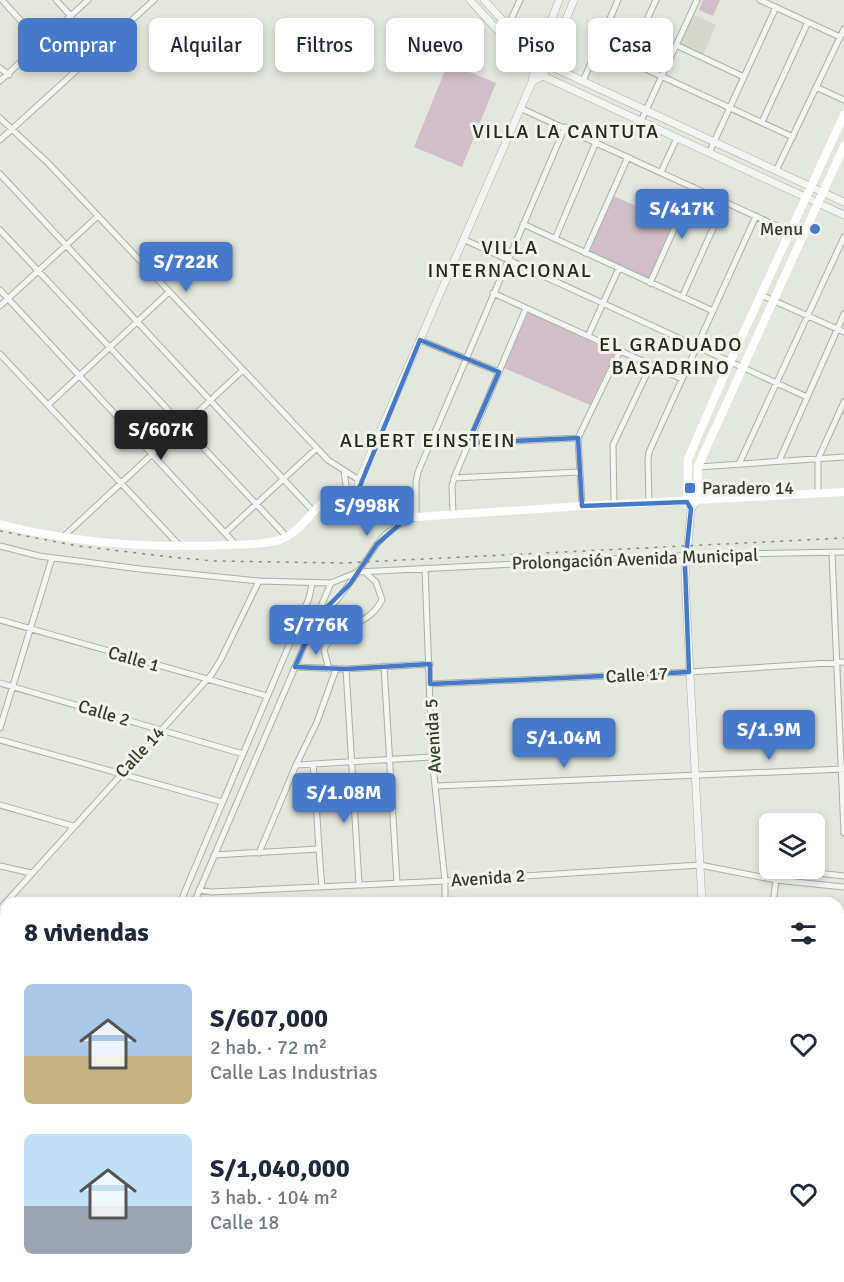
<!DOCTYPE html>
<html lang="es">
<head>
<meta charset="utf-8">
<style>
  body { margin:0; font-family:Signika,sans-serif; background:#f2f2f3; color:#1f2937; height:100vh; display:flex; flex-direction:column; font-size:22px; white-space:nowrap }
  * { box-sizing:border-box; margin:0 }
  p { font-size:20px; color:#747a83 }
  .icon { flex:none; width:33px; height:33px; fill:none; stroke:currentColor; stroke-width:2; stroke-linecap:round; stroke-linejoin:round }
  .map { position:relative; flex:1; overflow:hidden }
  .details { position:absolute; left:0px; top:897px; width:844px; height:386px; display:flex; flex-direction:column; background:#fff; border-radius:18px 18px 0 0; box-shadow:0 3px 9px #0003 }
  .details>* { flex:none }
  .banner { position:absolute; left:18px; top:18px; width:808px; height:54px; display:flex; gap:12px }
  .fabs { position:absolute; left:759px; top:813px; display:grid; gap:12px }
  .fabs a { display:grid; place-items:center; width:66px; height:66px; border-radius:9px; background:#fff; box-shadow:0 3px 9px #0003; font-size:30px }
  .price { position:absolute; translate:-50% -51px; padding:0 14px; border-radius:6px; background:#467ac8; color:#fff; font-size:20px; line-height:39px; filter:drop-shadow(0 2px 3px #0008) }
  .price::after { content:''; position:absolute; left:50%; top:36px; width:18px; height:14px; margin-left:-9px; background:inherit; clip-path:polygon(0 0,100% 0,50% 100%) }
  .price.selected { background:#222; color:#fff }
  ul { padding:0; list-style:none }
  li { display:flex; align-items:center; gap:18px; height:150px; padding:0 24px }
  li span { display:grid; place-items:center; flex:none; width:168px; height:120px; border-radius:9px; color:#555 }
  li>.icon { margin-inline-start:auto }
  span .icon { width:72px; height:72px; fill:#fffc; stroke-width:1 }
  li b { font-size:26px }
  h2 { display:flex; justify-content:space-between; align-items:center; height:72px; padding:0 24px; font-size:26px }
  .pill { padding:0 21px; border-radius:9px; background:#fff; box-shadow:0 3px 9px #0003; font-size:21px; line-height:54px }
  .pill.selected { background:#467ac8; color:#fff }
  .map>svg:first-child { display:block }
</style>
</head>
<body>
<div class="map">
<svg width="844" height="1282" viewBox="0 0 844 1282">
  <rect width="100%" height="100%" fill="#e3e7de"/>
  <path fill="#d3d9cc" d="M 692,14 L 716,25 L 703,55 L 678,44 Z"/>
  <path fill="#d0bfc8" d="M 703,0 L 720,0 L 713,16 L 699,10 Z
    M 448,63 L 496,83 L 462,167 L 414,147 Z
    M 613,196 L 674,222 L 649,279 L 589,251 Z
    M 528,312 L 615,353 L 590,405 L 504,368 Z"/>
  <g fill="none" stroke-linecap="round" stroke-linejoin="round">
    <g stroke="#abb1a4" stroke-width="7">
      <path id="minor" d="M 2,0 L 42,44
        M 56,0 L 71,16
        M 760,0 L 840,37
        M 508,26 L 520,0
        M 676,45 L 744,77
        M 598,47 L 793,137
        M 628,61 L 656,0
        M 0,68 L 9,75
        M 0,81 L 88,0
        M 583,81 L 618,0
        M 816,87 L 844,100
        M 520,108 L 790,232
        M 0,118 L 49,164 L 328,460 L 359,480
        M 641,121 L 697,0
        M 762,122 L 808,22
        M 0,140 L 154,0
        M 709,153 L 776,7
        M 776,171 L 844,29
        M 661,172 L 677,138
        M 0,174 L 313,511
        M 523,224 L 713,311
        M 0,230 L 287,537
        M 463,239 L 807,397
        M 555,239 L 596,142
        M 585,253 L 628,157
        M 650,283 L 693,187
        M 0,290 L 236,545
        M 493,293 L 682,379
        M 761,295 L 844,332
        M 682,297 L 725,202
        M 0,306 L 98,216
        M 588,336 L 619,268
        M 420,340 L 499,372
        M 0,354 L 180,546
        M 48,405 L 169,292
        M 468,443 L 578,438
        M 779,461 L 844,314
        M 739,464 L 844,237
        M 698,467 L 844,457
        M 344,471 L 347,492
        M 454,478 L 579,472
        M 818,494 L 818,459 L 844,402
        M 649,503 L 648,460 L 649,452 L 756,216
        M 614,504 L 613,445 L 651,365
        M 582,506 L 578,438 L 620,351
        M 453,514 L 452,486 L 454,478 L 526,308
        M 225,533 L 317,448
        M 64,536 L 243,370
        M 0,546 L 39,556 L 140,569 L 259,581 L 331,583 L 358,572 L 377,544 L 386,534 L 397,526 L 416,517 L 416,482 L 418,472 L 565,127
        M 832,553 L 844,833
        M 425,568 L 432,757 L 445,881 L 445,903
        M 316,618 L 337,600 L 358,572 L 692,555 L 844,552
        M 0,620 L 267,696
        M 384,666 L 397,883
        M 295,667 L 346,669 L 430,664
        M 329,669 L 324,650 C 336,620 366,631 382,600 L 376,582 L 365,572
        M 346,669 L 359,884
        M 0,683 L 243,754
        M 430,684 L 689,672 L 844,662
        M 0,728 L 52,558
        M 0,740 L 222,802
        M 313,764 C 317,805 318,846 322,887
        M 296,765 L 432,757
        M 436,786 L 844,769
        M 0,805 L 73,826
        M 259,853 L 296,765 L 317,722 L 336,669
        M 214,855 L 319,849
        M 0,866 L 31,873
        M 776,880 L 793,870 L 844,876
        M 199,890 L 211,892 L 445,881 L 700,865 L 776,880 L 844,887
        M 180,903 L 309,598 L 312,584
        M 194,903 L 331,583
        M 773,903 L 776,880
        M 0,909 L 212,674 L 221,659 L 259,581
        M 0,942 L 6,944
        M 838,999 L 844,1000
        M 838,1104 L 844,1104
        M 0,1111 L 6,1111
        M 0,1151 L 6,1152
        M 0,1212 L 6,1214
        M 0,1271 L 6,1273
        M 313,1276 L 355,1282
        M 19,1282 L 22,1276
        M 34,1282 L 36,1276
        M 161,1282 L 161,1276
        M 277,1282 L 278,1276
        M 447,1282 L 447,1276"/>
    </g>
    <g stroke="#abb1a4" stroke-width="8">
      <path id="tertiary" d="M 470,0 L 533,69 L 543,76 L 844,215
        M 484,0 L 537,58 L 548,65 L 844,202
        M 532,82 L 543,76 L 574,0
        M 357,493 L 359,480 L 532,82 L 537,58 L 559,0
        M 697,501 L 691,509 L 685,579 L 702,903
        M 838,1233 L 844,1233
        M 722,1276 L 722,1282"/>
    </g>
    <use href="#minor" stroke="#f3f5f0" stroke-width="5"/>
    <use href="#tertiary" stroke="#f3f5f0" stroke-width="7"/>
    <path stroke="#fff" stroke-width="8" d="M 697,501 L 698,467 L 703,455 L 844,146
      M 687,502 L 688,459 L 730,362 L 844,115
      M 0,524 C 72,543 154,548 228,545 C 245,544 266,545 282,539 C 308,529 317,493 348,492 C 367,492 382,507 398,514 C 404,516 410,516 416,517 L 582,506 L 844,492"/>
    <path stroke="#878f78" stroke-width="1.5" stroke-dasharray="3 6" stroke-linecap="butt" d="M 0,531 L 78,546 L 180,558 L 215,561 L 343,563 L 844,538"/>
  </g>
  <path fill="none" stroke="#467ac8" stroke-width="4.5" stroke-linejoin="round" d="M 420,340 L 499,372 L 468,443 L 578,438 L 582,506 L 687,502 L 691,509 L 685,566 L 689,672 L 430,684 L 430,664 L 346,669 L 295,667 L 316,618 L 350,584 L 377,544 L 407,518 L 357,493 Z"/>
  <g fill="#467ac8" stroke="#f2f4ed" stroke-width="2">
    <circle cx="815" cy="229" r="6"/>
    <rect x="684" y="482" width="12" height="12" rx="3"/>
  </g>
  <g text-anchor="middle" stroke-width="6" stroke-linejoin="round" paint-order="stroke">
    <g font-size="18" fill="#353d28" stroke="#f2f4ed" text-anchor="end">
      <text x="803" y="235">Menu</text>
      <text x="702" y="494" text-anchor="start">Paradero 14</text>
    </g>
    <g font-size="18" fill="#353d28" stroke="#f2f4ed">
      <text transform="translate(635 559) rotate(-2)" y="6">Prolongación Avenida Municipal</text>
      <text transform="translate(134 659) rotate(16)" y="6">Calle 1</text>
      <text transform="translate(637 675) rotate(-3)" y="6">Calle 17</text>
      <text transform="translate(104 713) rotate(17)" y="6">Calle 2</text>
      <text transform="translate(433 736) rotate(-93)" y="6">Avenida 5</text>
      <text transform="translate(140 752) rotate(-47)" y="6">Calle 14</text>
      <text transform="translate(488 878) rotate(-4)" y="6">Avenida 2</text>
    </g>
    <g font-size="20" letter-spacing="1.5" fill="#252d1a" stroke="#f2f4ed">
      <text x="566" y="138">VILLA LA CANTUTA</text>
      <text x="510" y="254">VILLA<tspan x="510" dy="23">INTERNACIONAL</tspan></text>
      <text x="671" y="351">EL GRADUADO<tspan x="671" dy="23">BASADRINO</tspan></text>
      <text x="428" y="447">ALBERT EINSTEIN</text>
    </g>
  </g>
</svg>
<div class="fabs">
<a><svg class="icon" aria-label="layers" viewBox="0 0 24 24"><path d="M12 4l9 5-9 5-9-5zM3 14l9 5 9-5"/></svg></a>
</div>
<b class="price" style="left:682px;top:240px">S/417K</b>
<b class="price" style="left:186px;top:293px">S/722K</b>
<b class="price selected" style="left:161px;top:461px">S/607K</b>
<b class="price" style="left:367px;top:537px">S/998K</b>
<b class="price" style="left:316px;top:656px">S/776K</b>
<b class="price" style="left:769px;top:761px">S/1.9M</b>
<b class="price" style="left:564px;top:769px">S/1.04M</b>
<b class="price" style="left:344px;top:824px">S/1.08M</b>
<div class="banner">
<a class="pill selected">Comprar</a>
<a class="pill">Alquilar</a>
<a class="pill">Filtros</a>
<a class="pill">Nuevo</a>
<a class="pill">Piso</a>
<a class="pill">Casa</a>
</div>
<section class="details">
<h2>8 viviendas<svg class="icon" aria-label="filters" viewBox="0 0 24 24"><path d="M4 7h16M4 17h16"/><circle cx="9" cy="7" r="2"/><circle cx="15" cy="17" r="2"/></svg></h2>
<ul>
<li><span style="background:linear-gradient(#a9c7e8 60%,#c2b280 0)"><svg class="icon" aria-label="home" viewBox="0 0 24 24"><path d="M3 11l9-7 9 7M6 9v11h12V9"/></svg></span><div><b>S/607,000</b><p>2 hab. · 72 m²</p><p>Calle Las Industrias</p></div><svg class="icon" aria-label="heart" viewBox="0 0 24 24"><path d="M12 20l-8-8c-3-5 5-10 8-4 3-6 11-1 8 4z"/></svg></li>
<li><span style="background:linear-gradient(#bfe0f5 60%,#9aa5b1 0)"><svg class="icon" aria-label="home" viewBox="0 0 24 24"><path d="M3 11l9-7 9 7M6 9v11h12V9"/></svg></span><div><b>S/1,040,000</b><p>3 hab. · 104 m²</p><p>Calle 18</p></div><svg class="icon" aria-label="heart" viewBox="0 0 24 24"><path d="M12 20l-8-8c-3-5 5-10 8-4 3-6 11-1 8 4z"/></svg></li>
</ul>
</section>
</div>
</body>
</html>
